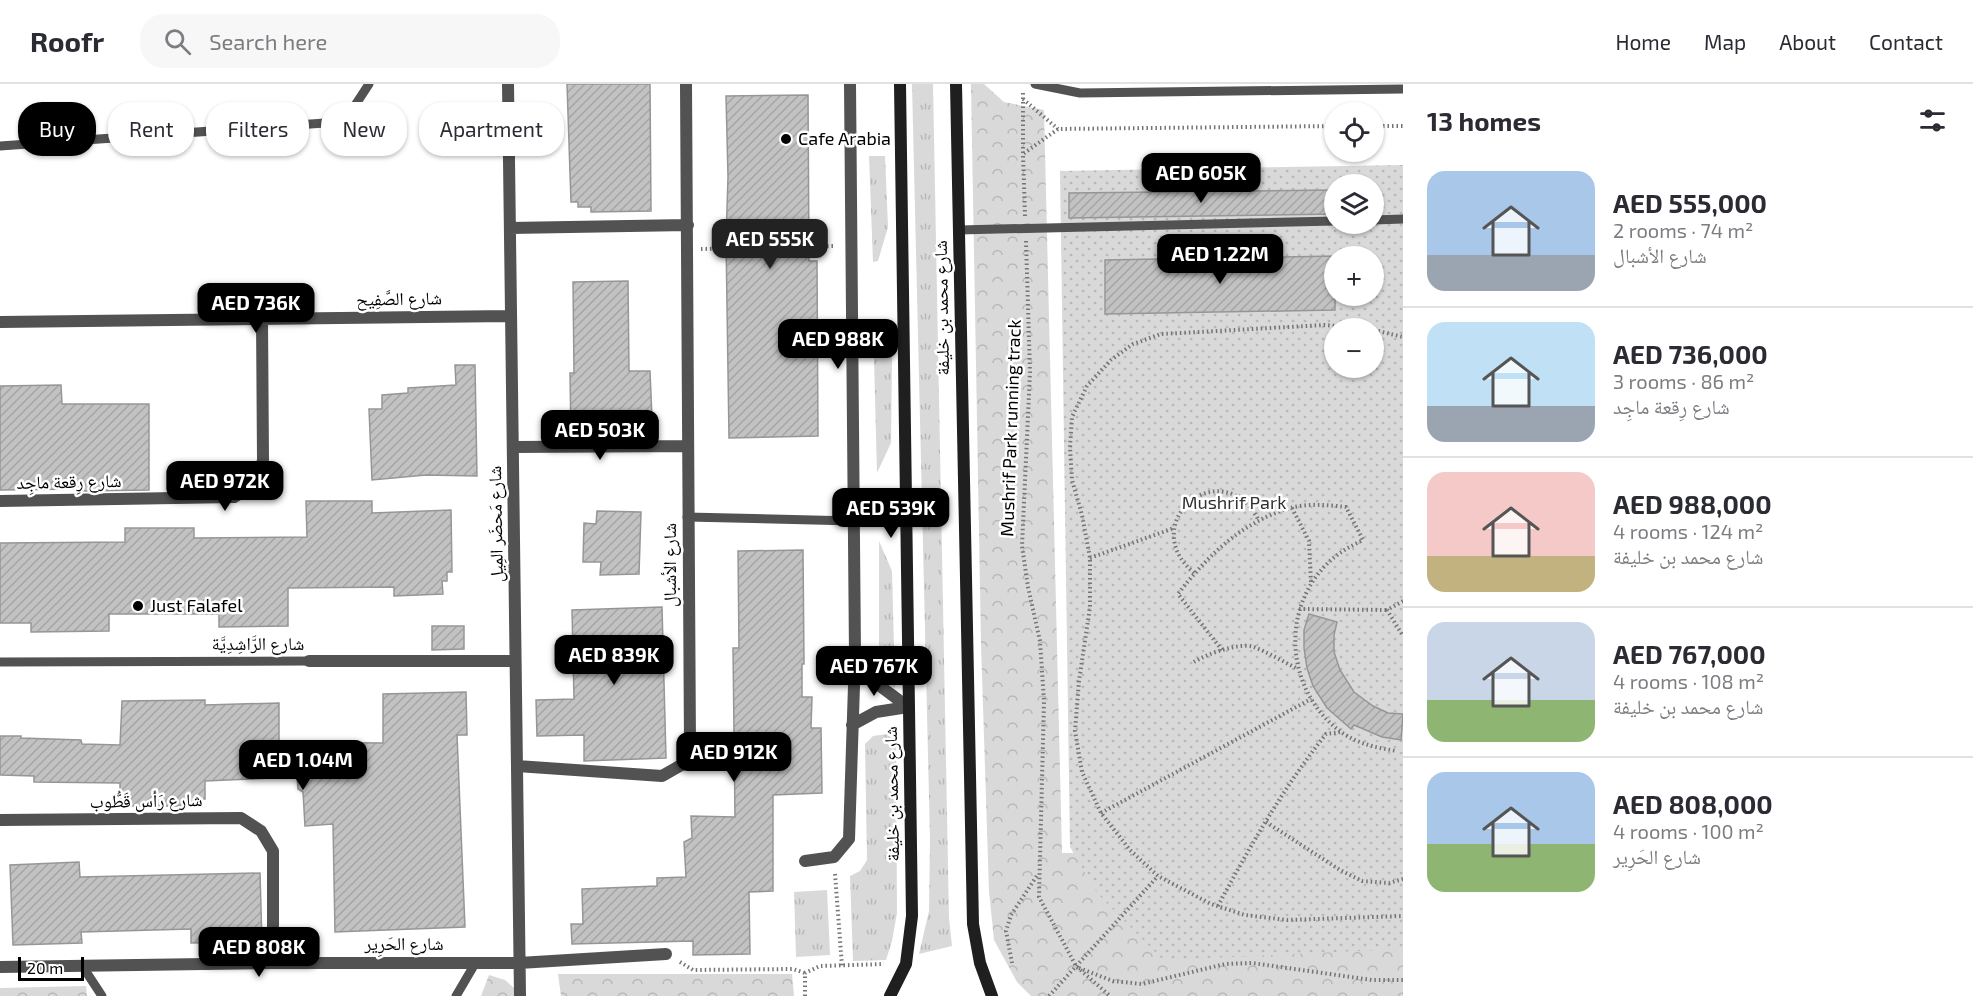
<!DOCTYPE html>
<html lang="en">
<head>
<meta charset="utf-8">
<style>
  body { margin:0; font-family:"Exo 2","Noto Naskh Arabic",sans-serif; background:#f7f7f7; color:#2b2b33; height:100vh; display:flex; flex-direction:column; font-size:22px; white-space:nowrap }
  * { box-sizing:border-box; margin:0 }
  p { font-size:20px; color:#7c7c81 }
  .icon { flex:none; width:33px; height:33px; fill:none; stroke:currentColor; stroke-width:2; stroke-linecap:round; stroke-linejoin:round }
  .map { position:relative; flex:1; overflow:hidden }
  .side { display:flex; flex-direction:column; background:#fff; width:570px }
  .side>* { flex:none }
  .top-card { position:absolute; left:18px; top:18px; width:570px; height:54px; display:flex; gap:12px }
  .buttons { position:absolute; left:1324px; top:18px; display:grid; gap:12px }
  .buttons a { display:grid; place-items:center; width:60px; height:60px; border-radius:50%; background:#fff; box-shadow:0 2px 4px #0004; font-size:30px }
  .scale { position:absolute; left:18px; bottom:15px; width:66px; box-sizing:border-box; padding-left:6px; border:3px solid #000; border-top:0; font-size:16px; line-height:21px; white-space:nowrap; color:#000; -webkit-text-stroke:4px #fff; paint-order:stroke }
  .price { position:absolute; translate:-50% -51px; padding:0 14px; border-radius:12px; background:#000; color:#fff; font-size:20px; line-height:39px; filter:drop-shadow(0 2px 3px #0008) }
  .price::after { content:''; position:absolute; left:50%; top:36px; width:18px; height:14px; margin-left:-9px; background:inherit; clip-path:polygon(0 0,100% 0,50% 100%) }
  .price.on { background:#222; color:#fff }
  ul { padding:0; list-style:none }
  li { display:flex; align-items:center; gap:18px; height:150px; padding:0 24px }
  li+li { border-top:2px solid #e1e1e2 }
  li span { display:grid; place-items:center; flex:none; width:168px; height:120px; border-radius:18px; color:#555 }
  li>.icon { margin-inline-start:auto }
  span .icon { width:72px; height:72px; fill:#fffc; stroke-width:1 }
  li b { font-size:26px }
  h2 { display:flex; justify-content:space-between; align-items:center; height:72px; padding:0 24px; font-size:26px }
  .tag { padding:0 21px; border-radius:24px; background:#fff; box-shadow:0 2px 4px #0004; font-size:21px; line-height:54px }
  .tag.on { background:#000; color:#fff }
  header { display:flex; align-items:center; gap:36px; box-sizing:border-box; height:84px; padding:0 30px; background:#fff; border-bottom:2px solid #e1e1e2 }
  header strong { font-size:28px }
  nav { display:flex; gap:33px; margin-inline-start:auto; font-size:21px }
  .search { width:420px; height:54px; background:#f7f7f7; display:flex; align-items:center; gap:15px; box-sizing:border-box; padding:0 21px; border-radius:24px; color:#7c7c81; font-size:22px }
  main { display:flex; flex:1; min-height:0 }
  .map>svg:first-child { display:block }
</style>
</head>
<body>
<header>
<strong>Roofr</strong>
<div class="search"><svg class="icon" aria-label="search" viewBox="0 0 24 24"><circle cx="10" cy="10" r="6"/><path d="M15 15l6 6"/></svg>Search here</div>
<nav><a>Home</a><a>Map</a><a>About</a><a>Contact</a></nav>
</header>
<main>
<div class="map">
<svg width="1403" height="912" viewBox="0 0 1403 912">
  <defs>
    <pattern id="grass-tufts" width="24" height="20" patternUnits="userSpaceOnUse" patternTransform="scale(1.5)"><rect width="24" height="20" fill="#d9d9d9"/><path d="M3 7l-1-3M5 7V3M7 7l1-3M15 17l-1-3M17 17v-4M19 17l1-3" fill="none" stroke="#b8b8b8"/></pattern>
    <pattern id="forest-crowns" width="20" height="18" patternUnits="userSpaceOnUse" patternTransform="scale(1.5)"><rect width="20" height="18" fill="#d9d9d9"/><path d="M2 6a3 3 0 1 1 6 0M12 15a3 3 0 1 1 6 0" fill="none" stroke="#b8b8b8"/></pattern>
    <pattern id="park-dots" width="8" height="8" patternUnits="userSpaceOnUse" patternTransform="scale(1.5)"><rect width="8" height="8" fill="#d9d9d9"/><path d="M2 2h.1M6 6h.1" fill="none" stroke="#b8b8b8" stroke-width="1.8" stroke-linecap="round"/></pattern>
    <pattern id="building-hatch" width="6" height="6" patternUnits="userSpaceOnUse" patternTransform="scale(1.5)"><rect width="6" height="6" fill="#c2c2c2"/><path d="M-1 1l2-2M0 6l6-6M5 7l2-2" fill="none" stroke="#a5a5a5"/></pattern>
  </defs>
  <rect width="100%" height="100%" fill="#fff"/>
  <path fill="url(#grass-tufts)" d="M 912,0 L 933,0 L 949,834 L 952,862 L 919,870 L 929,827 L 930,755 Z
    M 869,72 L 885,72 L 888,143 L 878,177 L 873,178 Z
    M 873,236 L 880,241 L 892,274 L 891,359 L 877,389 Z
    M 879,457 L 892,487 L 895,604 L 887,600 L 879,592 Z
    M 887,650 L 896,658 L 897,829 L 892,857 L 886,876 L 853,877 L 850,792 L 860,787 L 867,776 L 865,660 L 873,652 Z
    M 827,806 L 830,871 L 796,873 L 794,808 Z"/>
  <path fill="url(#forest-crowns)" d="M 971,0 L 984,0 L 1004,18 L 1044,26 L 1062,769 L 1403,765 L 1403,912 L 1031,912 L 1017,898 L 994,856 L 989,807 L 981,560 Z
    M 558,890 L 792,890 L 794,912 L 561,912 Z
    M 489,891 L 505,896 L 523,912 L 481,912 Z
    M 86,902 L 87,912 L 0,912 L 0,904 Z"/>
  <path fill="url(#park-dots)" fill-rule="evenodd" d="M 1403,81 L 1403,865 L 1163,876 L 1097,809 L 1070,763 L 1060,87 ZM 1335,100 L 1374,100 L 1374,140 L 1335,140 ZM 1335,172 L 1374,172 L 1374,212 L 1335,212 ZM 1335,244 L 1374,244 L 1374,284 L 1335,284 Z"/>
  <path fill="url(#building-hatch)" stroke="#969696" stroke-width="1.5" d="M 567,0 L 650,0 L 651,127 L 591,128 L 591,123 L 578,123 L 578,118 L 571,118 Z
    M 808,11 L 809,177 L 817,177 L 818,352 L 729,354 L 726,156 L 728,93 L 726,12 Z
    M 1335,106 L 1335,130 L 1069,134 L 1069,109 Z
    M 1335,172 L 1335,226 L 1105,230 L 1105,176 Z
    M 628,197 L 629,287 L 650,287 L 652,334 L 648,334 L 649,354 L 571,354 L 570,289 L 574,289 L 573,198 Z
    M 455,281 L 475,281 L 477,392 L 426,391 L 372,396 L 369,325 L 382,325 L 382,311 L 408,309 L 408,304 L 456,301 Z
    M 61,301 L 62,320 L 149,320 L 149,406 L 81,407 L 81,405 L 0,406 L 0,302 Z
    M 306,417 L 372,417 L 372,429 L 451,426 L 452,488 L 447,488 L 447,497 L 442,497 L 443,510 L 394,512 L 394,503 L 288,504 L 288,542 L 219,543 L 219,530 L 109,530 L 109,547 L 31,548 L 31,539 L 0,539 L 0,459 L 125,458 L 125,444 L 194,444 L 194,454 L 307,453 Z
    M 597,427 L 641,428 L 639,490 L 600,491 L 601,478 L 583,478 L 584,439 L 596,440 Z
    M 803,466 L 804,580 L 802,580 L 802,613 L 812,613 L 811,644 L 821,644 L 822,709 L 773,711 L 773,807 L 749,808 L 750,870 L 693,871 L 693,857 L 572,860 L 571,840 L 583,840 L 582,805 L 657,802 L 657,794 L 686,793 L 684,758 L 692,754 L 691,732 L 735,733 L 733,564 L 739,564 L 738,467 Z
    M 662,523 L 666,674 L 584,677 L 584,651 L 537,652 L 536,616 L 574,615 L 572,526 Z
    M 1309,530 L 1337,538 L 1334,551 L 1334,568 L 1340,586 L 1354,608 L 1373,622 L 1388,629 L 1403,630 L 1401,656 L 1382,653 L 1354,641 L 1351,645 L 1327,624 L 1313,602 L 1307,584 L 1304,564 L 1304,546 Z
    M 432,542 L 464,542 L 464,565 L 432,566 Z
    M 466,608 L 467,651 L 457,651 L 465,843 L 335,848 L 333,740 L 305,742 L 303,708 L 298,705 L 297,693 L 205,697 L 205,715 L 199,715 L 198,722 L 129,722 L 130,715 L 120,715 L 120,699 L 34,698 L 34,692 L 0,691 L 0,652 L 21,652 L 21,654 L 81,656 L 82,660 L 120,661 L 122,617 L 205,616 L 205,621 L 279,619 L 279,658 L 383,659 L 383,610 Z
    M 79,778 L 80,793 L 260,789 L 262,858 L 191,859 L 191,845 L 81,848 L 82,859 L 13,861 L 10,781 Z"/>
  <g fill="none" stroke-linecap="round" stroke-linejoin="round">
    <path stroke="#747474" stroke-width="4" stroke-dasharray="1.5 3" stroke-linecap="butt" d="M 1023,15 L 1058,45
      M 1374,42 L 1403,42
      M 1023,69 L 1023,8
      M 1025,132 L 1023,70 L 1058,45 L 1335,42
      M 1026,157 L 1030,288 L 1022,462 L 1028,503 L 1040,557 L 1044,617 L 1039,813 L 1076,882 L 1110,912
      M 701,165 L 835,162
      M 1361,244 L 1325,241 L 1161,250 L 1133,260 L 1111,276 L 1087,302 L 1072,333 L 1070,363 L 1072,396 L 1082,431 L 1090,474 L 1090,523 L 1079,597 L 1075,647 L 1082,688 L 1101,729 L 1130,766 L 1158,792 L 1211,820 L 1245,831 L 1287,836 L 1403,832
      M 1374,246 L 1403,253
      M 1292,424 L 1309,457 L 1311,499
      M 1090,474 L 1174,444
      M 1194,489 C 1134,438 1223,366 1259,437
      M 1403,517 L 1387,526 L 1403,552
      M 1299,525 L 1387,526
      M 1222,566 L 1178,510 C 1207,472 1242,438 1290,424 C 1308,419 1328,421 1346,423 L 1363,456 C 1349,463 1336,470 1325,482 C 1279,530 1288,609 1341,648 C 1358,660 1377,664 1397,667
      M 1194,578 C 1207,570 1239,558 1254,563 C 1269,569 1284,578 1298,585
      M 1101,729 L 1311,615
      M 1266,738 L 1340,786 L 1362,797 L 1389,799 L 1403,795
      M 835,790 L 842,882
      M 1218,822 C 1250,762 1284,703 1326,650 L 1341,648
      M 680,878 L 693,886 L 793,885 L 805,889
      M 1012,879 L 1006,847 L 1011,831 L 1038,790
      M 1079,884 L 1113,897 L 1142,900 L 1225,880 L 1252,879 L 1372,896 L 1403,896
      M 805,912 L 805,889 L 820,882 L 884,880
      M 1049,912 L 1158,792"/>
    <path stroke="#525252" stroke-width="9" d="M 1035,0 L 1080,9 L 1403,5
      M 0,62 L 339,38 L 352,26 L 369,0
      M 1374,136 L 1403,135
      M 959,146 L 1335,137
      M 687,433 L 854,437
      M 0,578 L 309,577
      M 83,883 L 102,912
      M 456,912 L 476,878"/>
    <path stroke="#525252" stroke-width="12" d="M 508,0 L 520,912
      M 510,144 L 688,141
      M 0,238 L 511,232
      M 513,363 L 688,362
      M 0,417 L 234,413 L 257,399 L 263,376 L 262,235
      M 855,571 L 880,602 L 908,623
      M 309,577 L 515,577
      M 852,641 L 876,628 L 908,623
      M 517,682 L 662,692 L 683,680 L 690,663 L 686,0
      M 0,736 L 241,734 L 261,747 L 273,767 L 273,879
      M 805,777 L 834,773 L 849,755 L 855,571 L 850,0
      M 0,883 L 273,879 L 519,879 L 666,870"/>
    <path stroke="#1f1f1f" stroke-width="12" d="M 956,0 L 973,840 L 980,879 L 992,912
      M 890,912 L 906,880 L 912,832 L 900,0"/>
  </g>
  <g fill="#000" stroke="#fff" stroke-width="2">
    <circle cx="786" cy="55" r="6"/>
    <circle cx="138" cy="522" r="6"/>
  </g>
  <g text-anchor="middle" stroke-width="5" stroke-linejoin="round" paint-order="stroke">
    <g font-size="18" fill="#000" stroke="#fff" text-anchor="start">
      <text x="798" y="61">Cafe Arabia</text>
      <text x="150" y="528">Just Falafel</text>
    </g>
    <g font-size="18" fill="#000" stroke="#fff">
      <text transform="translate(399 215) rotate(-1)" y="6">شارع الصَّفِيح</text>
      <text transform="translate(942 224) rotate(-91)" y="6">شارع محمد بن خليفة</text>
      <text transform="translate(1011 344) rotate(-88)" y="6">Mushrif Park running track</text>
      <text transform="translate(69 398) rotate(-1)" y="6">شارع رِقعة ماجِد</text>
      <text transform="translate(496 440) rotate(-91)" y="6">شارع مَحضَر المِيل</text>
      <text transform="translate(670 481) rotate(-90)" y="6">شارع الأشبال</text>
      <text x="258" y="566">شارع الرَّاشِدِيَّة</text>
      <text transform="translate(892 710) rotate(-91)" y="6">شارع محمد بن خليفة</text>
      <text transform="translate(146 717) rotate(-1)" y="6">شارع رَأس قَطُّوب</text>
      <text x="404" y="866">شارع الحَرِير</text>
    </g>
    <g font-size="18" fill="#303030" stroke="#fff">
      <text x="1234" y="425">Mushrif Park</text>
    </g>
  </g>
</svg>
<div class="buttons">
<a><svg class="icon" aria-label="locate" viewBox="0 0 24 24"><circle cx="12" cy="12" r="6"/><path d="M12 2v4M12 18v4M2 12h4M18 12h4"/></svg></a>
<a><svg class="icon" aria-label="layers" viewBox="0 0 24 24"><path d="M12 4l9 5-9 5-9-5zM3 14l9 5 9-5"/></svg></a>
<a>+</a>
<a>−</a>
</div>
<div class="scale">20 m</div>
<b class="price" style="left:1201px;top:120px">AED 605K</b>
<b class="price on" style="left:770px;top:186px">AED 555K</b>
<b class="price" style="left:1220px;top:201px">AED 1.22M</b>
<b class="price" style="left:256px;top:250px">AED 736K</b>
<b class="price" style="left:838px;top:286px">AED 988K</b>
<b class="price" style="left:600px;top:377px">AED 503K</b>
<b class="price" style="left:225px;top:428px">AED 972K</b>
<b class="price" style="left:891px;top:455px">AED 539K</b>
<b class="price" style="left:614px;top:602px">AED 839K</b>
<b class="price" style="left:874px;top:613px">AED 767K</b>
<b class="price" style="left:734px;top:699px">AED 912K</b>
<b class="price" style="left:303px;top:707px">AED 1.04M</b>
<b class="price" style="left:259px;top:894px">AED 808K</b>
<div class="top-card">
<a class="tag on">Buy</a>
<a class="tag">Rent</a>
<a class="tag">Filters</a>
<a class="tag">New</a>
<a class="tag">Apartment</a>
</div>
</div>
<section class="side">
<h2>13 homes<svg class="icon" aria-label="filters" viewBox="0 0 24 24"><path d="M4 7h16M4 17h16"/><circle cx="9" cy="7" r="2"/><circle cx="15" cy="17" r="2"/></svg></h2>
<ul>
<li><span style="background:linear-gradient(#a9c7e8 70%,#9aa5b1 0)"><svg class="icon" aria-label="home" viewBox="0 0 24 24"><path d="M3 11l9-7 9 7M6 9v11h12V9"/></svg></span><div><b>AED 555,000</b><p>2 rooms · 74 m²</p><p>شارع الأشبال</p></div></li>
<li><span style="background:linear-gradient(#bfe0f5 70%,#9aa5b1 0)"><svg class="icon" aria-label="home" viewBox="0 0 24 24"><path d="M3 11l9-7 9 7M6 9v11h12V9"/></svg></span><div><b>AED 736,000</b><p>3 rooms · 86 m²</p><p>شارع رِقعة ماجِد</p></div></li>
<li><span style="background:linear-gradient(#f6c9c9 70%,#c2b280 0)"><svg class="icon" aria-label="home" viewBox="0 0 24 24"><path d="M3 11l9-7 9 7M6 9v11h12V9"/></svg></span><div><b>AED 988,000</b><p>4 rooms · 124 m²</p><p>شارع محمد بن خليفة</p></div></li>
<li><span style="background:linear-gradient(#c9d6e8 65%,#8fb573 0)"><svg class="icon" aria-label="home" viewBox="0 0 24 24"><path d="M3 11l9-7 9 7M6 9v11h12V9"/></svg></span><div><b>AED 767,000</b><p>4 rooms · 108 m²</p><p>شارع محمد بن خليفة</p></div></li>
<li><span style="background:linear-gradient(#a9c7e8 60%,#8fb573 0)"><svg class="icon" aria-label="home" viewBox="0 0 24 24"><path d="M3 11l9-7 9 7M6 9v11h12V9"/></svg></span><div><b>AED 808,000</b><p>4 rooms · 100 m²</p><p>شارع الحَرِير</p></div></li>
</ul>
</section>
</main>
</body>
</html>
